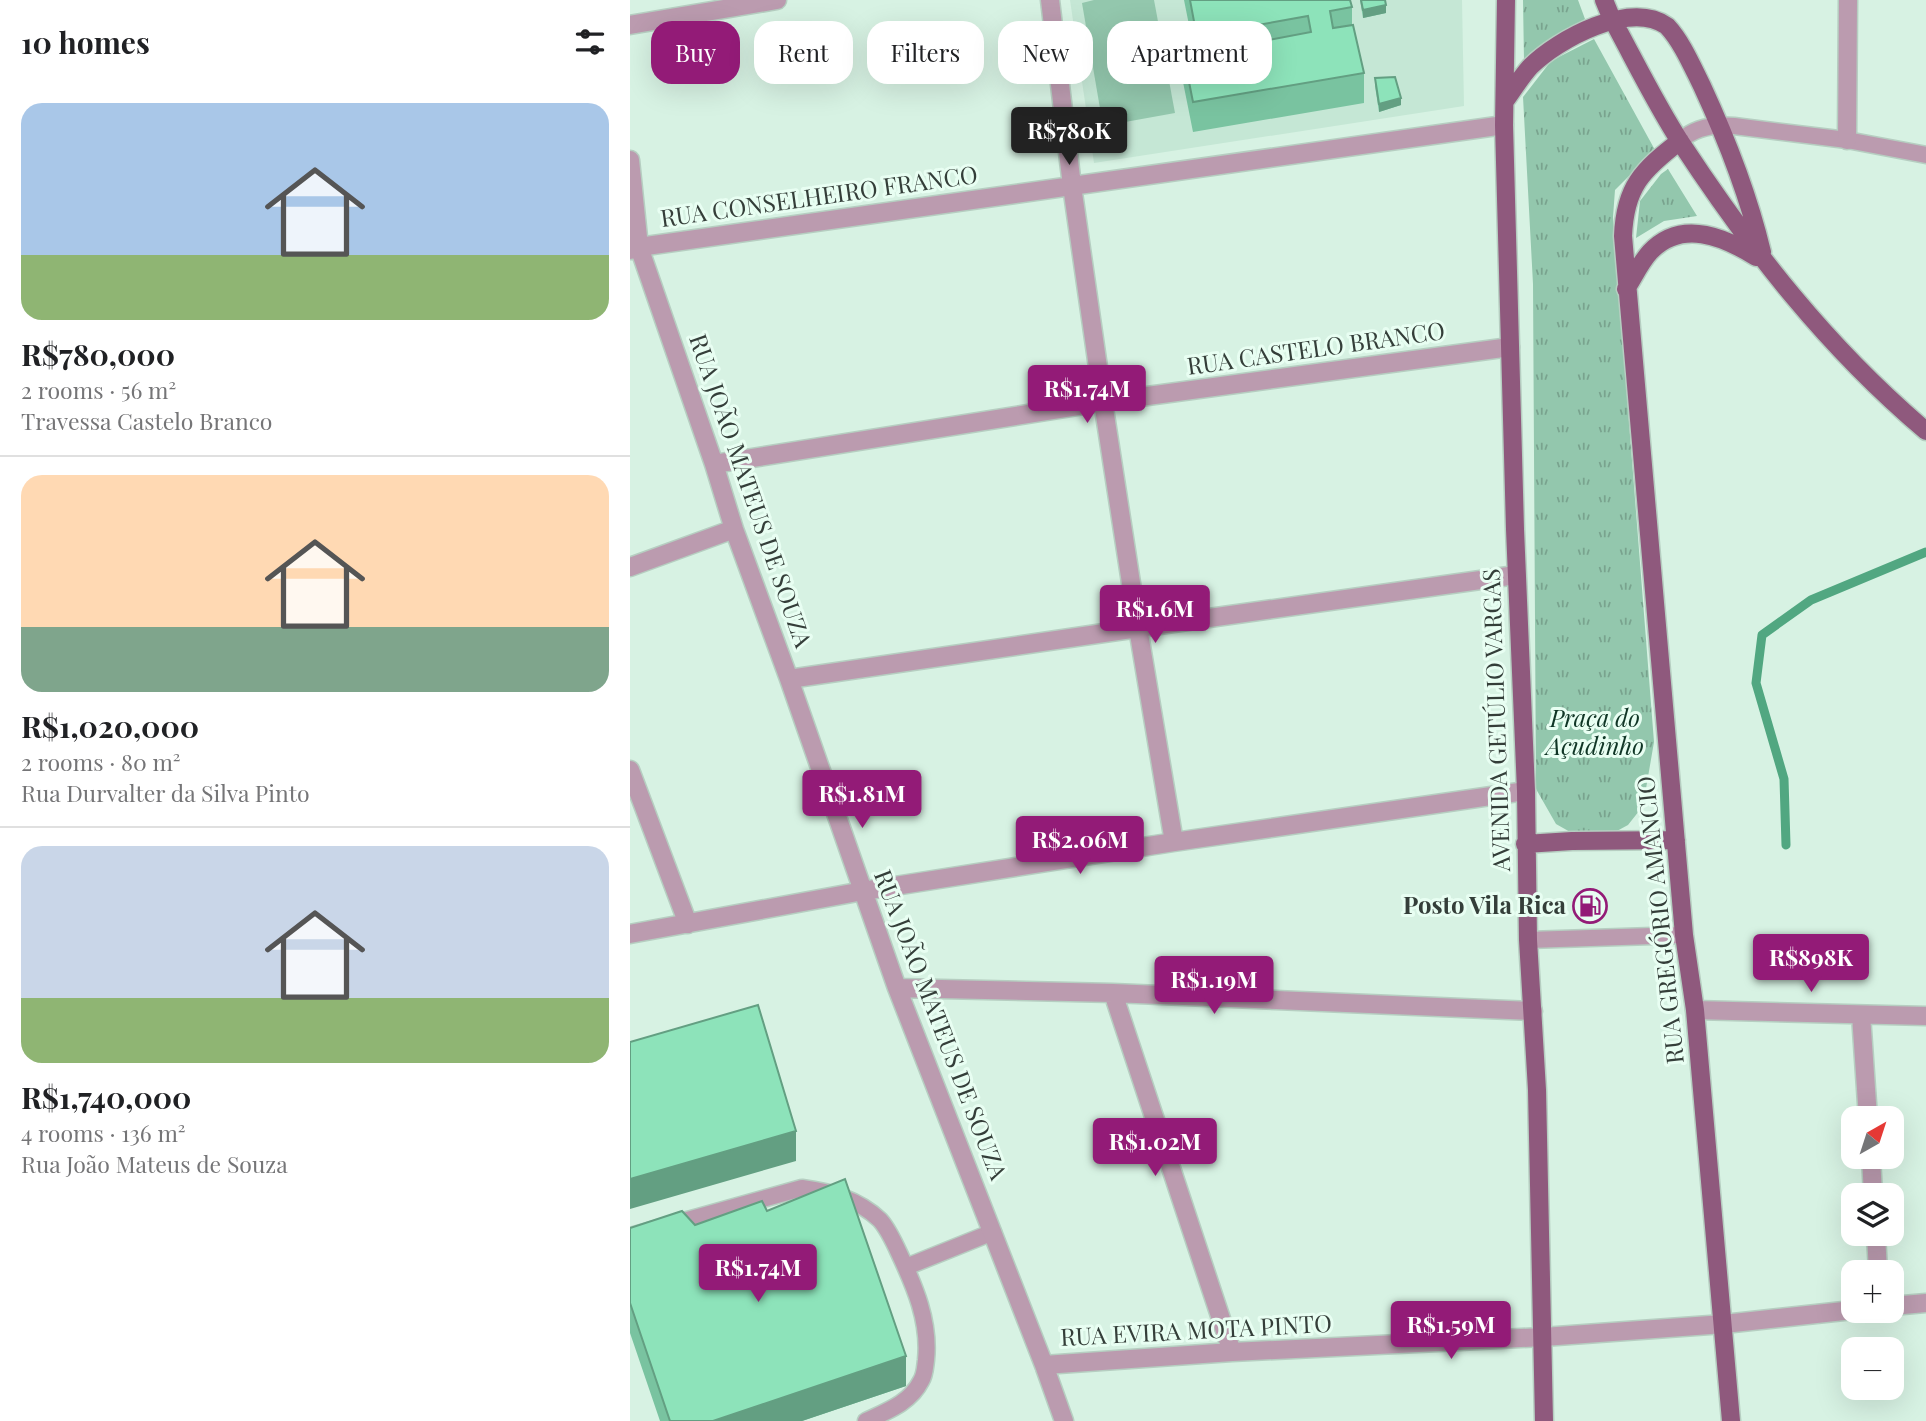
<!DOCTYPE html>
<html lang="en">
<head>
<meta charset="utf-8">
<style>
  body { margin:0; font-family:"Playfair Display",serif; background:#f6f6f6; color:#202124; height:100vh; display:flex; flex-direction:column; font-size:26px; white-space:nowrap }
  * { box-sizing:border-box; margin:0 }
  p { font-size:23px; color:#757577 }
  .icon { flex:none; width:38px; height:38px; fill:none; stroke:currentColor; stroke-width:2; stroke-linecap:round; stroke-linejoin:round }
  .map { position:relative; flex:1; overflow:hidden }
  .side { display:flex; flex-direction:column; background:#fff; width:630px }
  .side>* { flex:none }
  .guide { position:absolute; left:21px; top:21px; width:665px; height:63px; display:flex; gap:14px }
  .needle { width:46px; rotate:39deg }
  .controls { position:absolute; left:1211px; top:1106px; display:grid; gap:14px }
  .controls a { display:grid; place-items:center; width:63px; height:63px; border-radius:14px; background:#fff; box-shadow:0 7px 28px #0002; font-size:35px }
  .price { position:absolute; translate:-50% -60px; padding:0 16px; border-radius:7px; background:#931b77; color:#fff; font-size:23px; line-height:46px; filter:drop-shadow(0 2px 4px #0008) }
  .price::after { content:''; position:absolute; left:50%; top:42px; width:21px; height:16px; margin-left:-10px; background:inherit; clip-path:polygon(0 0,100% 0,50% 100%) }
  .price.on { background:#222; color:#fff }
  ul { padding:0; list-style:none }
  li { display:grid; align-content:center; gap:14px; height:371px; padding:0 21px }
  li+li { border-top:2px solid #e0e0e0 }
  li span { display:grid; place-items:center; height:217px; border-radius:21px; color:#555 }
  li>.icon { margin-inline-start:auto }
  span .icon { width:126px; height:126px; fill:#fffc; stroke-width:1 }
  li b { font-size:30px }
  h2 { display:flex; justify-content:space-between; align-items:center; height:84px; padding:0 21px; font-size:30px }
  .tag { padding:0 24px; border-radius:21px; background:#fff; box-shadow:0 7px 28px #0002; font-size:24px; line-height:63px }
  .tag.on { background:#931b77; color:#fff }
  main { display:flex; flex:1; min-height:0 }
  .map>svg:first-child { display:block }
</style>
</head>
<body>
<main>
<section class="side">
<h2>10 homes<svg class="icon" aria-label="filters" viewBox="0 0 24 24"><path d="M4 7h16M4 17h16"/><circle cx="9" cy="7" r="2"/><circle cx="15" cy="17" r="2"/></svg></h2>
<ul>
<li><span style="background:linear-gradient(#a9c7e8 70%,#8fb573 0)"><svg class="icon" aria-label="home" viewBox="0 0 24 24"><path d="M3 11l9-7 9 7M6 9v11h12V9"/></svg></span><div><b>R$780,000</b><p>2 rooms · 56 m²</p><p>Travessa Castelo Branco</p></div></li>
<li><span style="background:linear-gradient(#ffd9b3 70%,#7fa58c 0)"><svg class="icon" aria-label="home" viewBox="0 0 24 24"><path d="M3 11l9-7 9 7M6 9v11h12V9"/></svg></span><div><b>R$1,020,000</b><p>2 rooms · 80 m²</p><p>Rua Durvalter da Silva Pinto</p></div></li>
<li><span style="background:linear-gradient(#c9d6e8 70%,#8fb573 0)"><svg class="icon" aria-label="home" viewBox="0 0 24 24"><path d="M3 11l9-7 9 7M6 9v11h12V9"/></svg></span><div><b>R$1,740,000</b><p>4 rooms · 136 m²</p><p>Rua João Mateus de Souza</p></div></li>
</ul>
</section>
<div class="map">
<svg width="1296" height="1421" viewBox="0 0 1296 1421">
  <defs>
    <pattern id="grass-tufts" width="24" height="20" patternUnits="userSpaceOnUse" patternTransform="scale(1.75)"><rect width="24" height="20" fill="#93c7ad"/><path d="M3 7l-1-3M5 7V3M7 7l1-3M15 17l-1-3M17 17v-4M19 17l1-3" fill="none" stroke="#79a38e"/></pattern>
  </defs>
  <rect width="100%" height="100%" fill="#d7f2e3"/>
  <path fill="#c5e7d5" d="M 440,0 L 832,0 L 834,106 L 464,163 Z"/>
  <path fill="url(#grass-tufts)" d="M 893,0 L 948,0 L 955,19 L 894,61 Z
    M 964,39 L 1025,150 L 985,190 L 983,217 L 1024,742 L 1013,806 L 998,825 L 972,839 L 949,837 L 926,824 L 906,789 L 903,284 L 893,97 L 921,61 Z
    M 1038,169 L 1067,216 L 1034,221 L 1006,238 L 1010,201 L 1031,174 Z"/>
  <path fill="#93c7ad" d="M 464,0 L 524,0 L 545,113 L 473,126 L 452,3 Z"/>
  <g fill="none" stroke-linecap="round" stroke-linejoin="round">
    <path stroke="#51a781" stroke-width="9" d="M 1156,845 L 1154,779 L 1126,683 L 1132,635 L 1181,600 L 1296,552"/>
    <g stroke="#b6cec1" stroke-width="19">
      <path id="service" d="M 1050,141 C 1065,127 1084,124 1104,126 L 1217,140 L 1296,155
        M 898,940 L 1054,935
        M 0,1236 L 172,1188 C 201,1192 228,1199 250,1220 C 258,1229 264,1242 269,1253 C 285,1287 300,1322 296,1360 C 295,1367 295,1375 291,1381 C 280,1403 257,1411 236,1421
        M 276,1267 L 363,1232"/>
    </g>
    <g stroke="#b6cec1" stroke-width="21">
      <path id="minor" d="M 420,0 L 442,186 L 473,402 L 508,628 L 544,842
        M 0,25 L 147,0
        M 1217,140 L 1218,0
        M 0,160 L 9,247 L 84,464 L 104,529 L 159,679 L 267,988 L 414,1365 L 434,1421
        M 0,250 L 9,247 L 874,125
        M 84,464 L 473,402 L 880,347
        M 0,567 L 104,529
        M 159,679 L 508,628 L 886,575
        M 0,770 L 58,924
        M 0,934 L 233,891 L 544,842 L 896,791
        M 267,988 L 483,993 L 903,1011
        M 483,993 L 602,1352
        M 1065,1010 L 1296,1016
        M 1231,1015 L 1238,1118
        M 1241,1157 L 1243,1195
        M 1246,1234 L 1248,1272
        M 1262,1306 L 1296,1303
        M 414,1365 L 602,1352 L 913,1337 L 1094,1324 L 1223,1310"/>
    </g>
    <g stroke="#b6cec1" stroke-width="21">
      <path id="primary" d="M 876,0 L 874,125 L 885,529 L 896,791 L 898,940 L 907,1090 L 914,1421
        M 974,0 L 981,17 C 1004,59 1025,103 1051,143 C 1122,251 1197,347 1296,431
        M 875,101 C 883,90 891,77 900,67 C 928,39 1000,0 1037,26 C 1052,42 1062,66 1072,86 C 1097,140 1118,194 1132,252
        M 1050,141 C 1012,170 995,187 993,236 L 1054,935 L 1065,1010 L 1101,1421
        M 996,289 C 1004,277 1010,263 1020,252 C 1051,219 1093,236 1126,257
        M 895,844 L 942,841 L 1046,840"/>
    </g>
    <use href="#service" stroke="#bb9baf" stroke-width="16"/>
    <use href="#minor" stroke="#bb9baf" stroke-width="18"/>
    <use href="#primary" stroke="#8f597d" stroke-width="18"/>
  </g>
  <path fill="#79c3a0" d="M 554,0 L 720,0 L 722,7 L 722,25 L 734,73 L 734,103 L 563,132 L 553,82 L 553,52 L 564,50 Z
    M 730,0 L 755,0 L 756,13 L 733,18 Z
    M 745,78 L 771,105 L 749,112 L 745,86 Z
    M 137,1211 L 276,1386 L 172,1421 L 30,1421 L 0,1333 L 0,1228 L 65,1225 Z"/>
  <path fill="#639f82" d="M 756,5 L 756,13 L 733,18 L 733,10 Z
    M 771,98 L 771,105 L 749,112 L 749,104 Z
    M 166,1131 L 166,1161 L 0,1209 L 0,1179 Z
    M 276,1356 L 276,1386 L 172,1421 L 83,1421 Z"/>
  <path fill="#8de3ba" stroke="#639f82" stroke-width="2" fill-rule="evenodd" d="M 560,0 L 720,0 L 722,7 L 700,11 L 703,28 L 723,25 L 734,73 L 563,102 L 553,52 L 569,48 ZM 678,16 L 681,32 L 607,46 L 605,29 Z
    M 731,0 L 755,0 L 756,5 L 733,10 Z
    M 765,77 L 771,98 L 749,104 L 745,78 Z
    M 128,1005 L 166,1131 L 0,1179 L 0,1042 Z
    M 215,1179 L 276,1356 L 83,1421 L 40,1421 L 0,1303 L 0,1228 L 52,1211 L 65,1225 L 132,1201 L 137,1211 Z"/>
  <defs>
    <g id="fuel-ring" transform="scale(1.75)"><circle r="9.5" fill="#e8fef2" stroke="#931b77" stroke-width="1.5"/><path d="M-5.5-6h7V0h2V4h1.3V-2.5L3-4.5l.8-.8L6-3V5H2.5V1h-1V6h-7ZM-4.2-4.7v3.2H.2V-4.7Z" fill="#931b77"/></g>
  </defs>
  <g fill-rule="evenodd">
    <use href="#fuel-ring" x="960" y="906"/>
  </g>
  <g text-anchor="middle" stroke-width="6" stroke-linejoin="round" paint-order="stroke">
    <g font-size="24" fill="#343e39" stroke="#e8fef2">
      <text transform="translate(189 197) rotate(-8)" y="8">RUA CONSELHEIRO FRANCO</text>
      <text transform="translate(686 349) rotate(-8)" y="8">RUA CASTELO BRANCO</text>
      <text transform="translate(120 491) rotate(71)" y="8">RUA JOÃO MATEUS DE SOUZA</text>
      <text transform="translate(867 720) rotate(-92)" y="8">AVENIDA GETÚLIO VARGAS</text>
      <text transform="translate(1031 920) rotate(-96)" y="8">RUA GREGÓRIO AMANCIO</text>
      <text transform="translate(310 1025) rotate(69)" y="8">RUA JOÃO MATEUS DE SOUZA</text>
      <text transform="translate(566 1331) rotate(-3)" y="8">RUA EVIRA MOTA PINTO</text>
    </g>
    <g font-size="24" font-style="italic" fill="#0f3525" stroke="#e8fef2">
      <text x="965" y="727">Praça do<tspan x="965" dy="28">Açudinho</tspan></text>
    </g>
    <g font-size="24" font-weight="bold" fill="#343e39" stroke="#e8fef2" text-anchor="end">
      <text x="936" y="914">Posto Vila Rica</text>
    </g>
  </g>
</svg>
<div class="controls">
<a><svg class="needle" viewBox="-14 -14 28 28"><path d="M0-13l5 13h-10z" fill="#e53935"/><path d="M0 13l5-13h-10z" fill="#757577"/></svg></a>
<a><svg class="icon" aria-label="layers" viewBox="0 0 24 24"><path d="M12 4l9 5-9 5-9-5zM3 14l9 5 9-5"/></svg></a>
<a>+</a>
<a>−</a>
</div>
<b class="price on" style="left:439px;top:167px">R$780K</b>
<b class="price" style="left:457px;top:425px">R$1.74M</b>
<b class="price" style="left:525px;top:645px">R$1.6M</b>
<b class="price" style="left:232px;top:830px">R$1.81M</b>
<b class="price" style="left:450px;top:876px">R$2.06M</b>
<b class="price" style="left:1181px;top:994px">R$898K</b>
<b class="price" style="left:584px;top:1016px">R$1.19M</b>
<b class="price" style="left:525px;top:1178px">R$1.02M</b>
<b class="price" style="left:128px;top:1304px">R$1.74M</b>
<b class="price" style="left:821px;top:1361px">R$1.59M</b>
<div class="guide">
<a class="tag on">Buy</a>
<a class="tag">Rent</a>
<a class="tag">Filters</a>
<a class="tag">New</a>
<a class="tag">Apartment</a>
</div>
</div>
</main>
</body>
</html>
